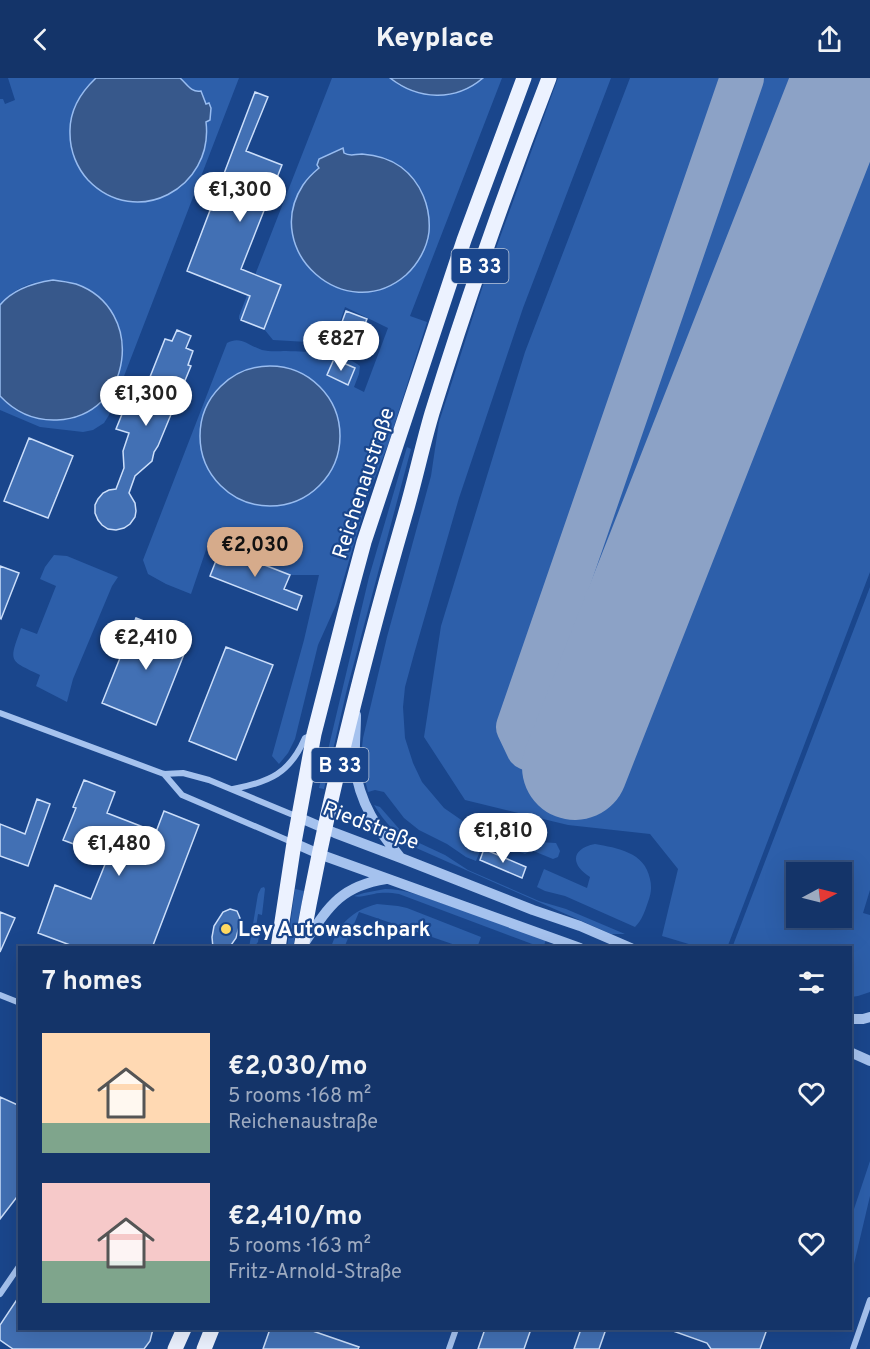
<!DOCTYPE html>
<html lang="en">
<head>
<meta charset="utf-8">
<style>
  body { margin:0; font-family:Overpass,sans-serif; background:#213f71; color:#f1f3f6; height:100vh; display:flex; flex-direction:column; font-size:22px; white-space:nowrap }
  * { box-sizing:border-box; margin:0 }
  p { font-size:20px; color:#9daac0 }
  .icon { flex:none; width:33px; height:33px; fill:none; stroke:currentColor; stroke-width:2; stroke-linecap:round; stroke-linejoin:round }
  .map { position:relative; flex:1; overflow:hidden }
  .details { position:absolute; left:18px; top:868px; width:834px; height:384px; display:flex; flex-direction:column; background:#143469; border-radius:0px; box-shadow:0 6px 24px #0002,0 0 0 2px #334f7d }
  .details>* { flex:none }
  .needle { width:39px; rotate:83deg }
  .buttons { position:absolute; left:786px; top:784px; display:grid; gap:12px }
  .buttons a { display:grid; place-items:center; width:66px; height:66px; border-radius:0px; background:#143469; box-shadow:0 6px 24px #0002,0 0 0 2px #334f7d; font-size:30px }
  .price { position:absolute; translate:-50% -51px; padding:0 14px; border-radius:21px; background:#fff; color:#222; font-size:20px; line-height:39px; filter:drop-shadow(0 2px 3px #0008) }
  .price::after { content:''; position:absolute; left:50%; top:36px; width:18px; height:14px; margin-left:-9px; background:inherit; clip-path:polygon(0 0,100% 0,50% 100%) }
  .price.on { background:#d6ab8b; color:#111 }
  ul { padding:0; list-style:none }
  li { display:flex; align-items:center; gap:18px; height:150px; padding:0 24px }
  li span { display:grid; place-items:center; flex:none; width:168px; height:120px; border-radius:0px; color:#555 }
  li>.icon { margin-inline-start:auto }
  span .icon { width:72px; height:72px; fill:#fffc; stroke-width:1 }
  li b { font-size:26px }
  h2 { display:flex; justify-content:space-between; align-items:center; height:72px; padding:0 24px; font-size:26px }
  header { display:flex; justify-content:space-between; align-items:center; height:78px; padding:0 24px; background:#143469; font-size:27px; font-weight:800 }
  .map>svg:first-child { display:block }
</style>
</head>
<body>
<header><svg class="icon" aria-label="back" viewBox="0 0 24 24"><path d="M15 5l-7 7 7 7"/></svg>Keyplace<svg class="icon" aria-label="share" viewBox="0 0 24 24"><path d="M12 15V3M7 8l5-5 5 5M5 13v7h14v-7"/></svg></header>
<div class="map">
<svg width="870" height="1271" viewBox="0 0 870 1271">
  <rect width="100%" height="100%" fill="#1a468c"/>
  <path fill="#2d5faa" fill-rule="evenodd" d="M 8,0 L 96,0 L 89,7 L 70,49 L 71,72 L 76,83 L 85,98 L 136,124 L 148,123 L 163,119 L 181,109 L 187,103 L 207,64 L 206,43 L 210,37 L 211,30 L 180,0 L 239,0 L 109,337 L 104,345 L 93,352 L 83,354 L 40,349 L 0,332 L 0,318 L 6,325 C 19,329 33,333 46,337 C 51,338 58,342 63,342 C 76,342 91,333 100,325 C 113,312 116,302 119,285 C 121,279 123,273 123,267 C 123,256 118,246 113,237 C 90,197 29,190 0,227 L 0,21 L 3,21 L 5,26 L 15,22 Z
    M 332,0 L 390,0 L 400,8 L 446,17 L 461,14 L 470,9 L 483,0 L 502,0 L 410,238 L 427,244 L 389,364 L 369,415 L 336,527 L 318,567 L 295,661 L 288,675 L 279,686 L 272,678 L 304,562 L 319,497 L 290,497 L 221,470 L 207,469 L 191,516 L 166,506 L 148,496 L 143,482 L 227,265 C 241,257 249,268 262,272 C 270,274 279,273 286,273 C 310,274 340,273 360,288 L 359,296 L 354,309 L 364,314 L 388,250 L 345,229 L 337,253 L 328,250 L 325,265 L 273,262 L 264,251 L 281,207 L 258,198 L 241,242 L 239,241 L 239,238 ZM 343,70 L 344,76 C 351,79 356,76 363,77 C 377,77 389,82 401,89 L 429,155 L 426,167 L 415,187 L 403,200 L 385,210 L 370,214 L 358,214 L 303,107 L 319,90 ZM 283,289 C 305,294 312,303 326,319 C 341,337 341,349 336,370 C 334,378 334,386 331,393 C 321,411 306,419 288,423 C 281,425 273,428 265,427 C 228,426 206,396 200,362 Z
    M 558,0 L 611,0 L 523,230 L 459,420 L 414,576 L 405,609 L 403,629 L 405,660 L 413,685 L 422,704 L 444,730 L 470,748 L 504,760 L 519,763 L 556,765 L 560,773 L 558,779 L 553,781 L 531,772 L 525,776 L 486,759 L 476,783 L 466,779 L 447,766 L 419,752 L 404,740 L 384,714 L 375,712 L 368,714 L 362,690 L 361,678 L 363,660 L 387,559 L 431,398 L 439,344 L 487,195 Z
    M 630,0 L 870,0 L 870,494 L 727,870 L 702,870 L 662,858 L 678,791 L 650,756 L 568,747 L 465,722 L 424,659 L 441,548 L 525,274 Z
    M 407,369 L 411,371 L 347,611 L 324,711 L 319,710 L 369,499 Z
    M 54,477 L 67,478 L 118,499 L 112,508 L 73,601 L 67,624 L 36,608 L 40,597 C 8,582 9,584 21,550 L 37,556 L 56,508 L 40,501 L 45,489 Z
    M 870,509 L 870,812 L 863,835 L 870,837 L 870,914 L 858,918 L 851,919 L 850,870 L 732,870 ZM 796,795 L 842,795 L 842,840 L 796,840 Z
    M 374,727 L 380,729 L 401,753 L 415,763 L 445,777 L 468,792 L 539,823 L 566,831 L 625,856 L 611,856 L 602,852 L 414,769 C 397,757 385,745 374,727 Z
    M 595,766 C 617,770 645,774 650,801 C 652,809 651,816 648,824 C 645,833 642,842 635,849 L 565,818 L 545,813 L 537,809 L 544,791 L 587,810 L 590,799 C 571,787 570,771 595,766 Z
    M 264,809 L 265,811 L 262,837 L 258,836 L 256,849 L 260,850 L 258,864 L 253,870 L 249,870 L 258,816 L 261,810 Z
    M 295,811 L 304,813 L 293,870 L 287,870 Z
    M 385,811 C 403,811 419,817 435,823 C 472,835 509,849 546,862 L 543,870 L 399,816 C 391,815 383,814 374,816 C 367,817 361,820 354,818 L 364,815 Z
    M 377,826 L 398,828 L 407,830 L 481,859 L 477,870 L 464,870 L 359,834 L 344,870 L 331,870 C 338,846 353,832 377,826 Z
    M 870,1083 L 870,1118 L 854,1186 L 851,1185 L 851,1140 Z"/>
  <path fill="#37588b" stroke="#98bcf0" stroke-width="1.5" d="M 96,0 L 180,0 C 187,6 191,15 201,13 L 206,26 L 209,25 L 211,30 L 210,42 L 206,44 C 214,110 136,152 88,102 C 77,90 70,73 70,56 C 69,34 80,15 96,0 Z
    M 390,0 L 483,0 C 455,24 418,22 390,0 Z
    M 343,70 L 344,75 C 350,79 355,76 362,76 C 376,77 390,81 401,89 C 421,104 431,129 429,154 C 427,170 418,186 406,197 C 346,249 260,173 303,107 C 307,101 313,95 319,90 L 317,87 L 319,81 Z
    M 53,202 C 61,203 68,204 76,206 C 147,231 133,339 57,342 C 35,343 15,334 0,318 L 0,227 C 13,211 33,205 53,202 Z
    M200 358a70 70 0 1 1 140 0a70 70 0 1 1-140 0Z"/>
  <g fill="none" stroke-linecap="round" stroke-linejoin="round">
    <path stroke="#8ca2c6" stroke-width="44" d="M 575,689 L 528,670 L 518,649 L 742,0"/>
    <path stroke="#8ca2c6" stroke-width="106" d="M 575,689 L 846,0"/>
  </g>
  <path fill="#4270b4" stroke="#cbdefa" stroke-width="1.5" d="M 255,14 L 268,19 L 246,73 L 282,87 L 241,191 L 281,207 L 264,251 L 241,242 L 250,218 L 187,193 Z
    M 346,233 L 367,241 L 358,263 L 338,255 Z
    M 177,252 L 191,258 L 186,270 L 193,273 L 188,287 L 191,288 L 158,368 L 154,374 L 152,383 L 135,398 L 129,415 L 135,425 L 136,433 L 135,439 L 130,446 L 124,450 L 116,452 L 108,451 L 102,447 L 98,442 L 95,435 L 95,427 L 98,421 L 103,415 L 109,412 L 116,411 L 124,390 L 123,373 L 129,355 L 116,351 L 135,304 L 146,309 L 165,261 L 172,263 Z
    M 334,281 L 355,290 L 348,307 L 327,297 Z
    M 29,360 L 73,378 L 48,440 L 4,423 Z
    M 221,470 L 290,497 L 284,511 L 302,518 L 297,532 L 210,498 Z
    M 0,488 L 19,495 L 1,541 L 0,540 Z
    M 136,540 L 190,561 L 156,647 L 102,625 Z
    M 226,569 L 273,587 L 236,682 L 189,663 Z
    M 84,702 L 115,714 L 107,735 L 156,754 L 164,733 L 199,747 L 152,870 L 78,870 L 38,855 L 55,807 L 91,821 L 108,779 L 63,762 L 76,730 L 73,729 Z
    M 37,721 L 50,726 L 28,788 L 0,778 L 0,746 L 25,756 Z
    M 484,771 L 526,789 L 522,800 L 480,782 Z
    M 230,831 L 237,833 L 240,840 L 239,849 L 236,860 L 229,870 L 213,870 L 212,859 L 214,848 L 223,834 Z
    M 0,834 L 15,840 L 0,874 Z
    M 0,1019 L 20,1028 L 20,1115 L 0,1141 Z
    M 20,1217 L 20,1251 L 153,1251 L 150,1263 L 144,1271 L 13,1271 L 0,1262 L 0,1247 Z
    M 270,1251 L 307,1251 L 359,1269 L 358,1271 L 263,1271 Z
    M 485,1251 L 531,1251 L 524,1271 L 478,1271 Z
    M 581,1251 L 606,1251 L 599,1271 L 574,1271 Z
    M 673,1251 L 767,1251 L 760,1271 L 711,1271 L 707,1265 L 673,1253 Z"/>
  <g fill="none" stroke-linecap="round" stroke-linejoin="round">
    <path stroke="#a5c2ee" stroke-width="6" d="M 0,635 L 164,696 L 183,695 L 209,702 L 298,739
      M 164,696 L 182,717 L 294,765
      M 233,711 C 270,704 290,695 305,660 L 312,657
      M 0,917 L 20,925
      M 0,1216 L 20,1187
      M 449,1271 L 456,1251
      M 853,1271 L 870,1222"/>
    <path stroke="#a5c2ee" stroke-width="10" d="M 356,637 C 356,654 354,672 355,688 C 359,725 378,752 400,779
      M 298,739 L 335,755 L 401,780 L 533,832 L 580,848 L 631,870
      M 294,765 L 319,776 L 580,870
      M 305,864 C 329,828 341,808 386,801
      M 850,941 L 863,941 L 870,939
      M 850,974 L 870,983"/>
    <path stroke="#ecf2ff" stroke-width="15" d="M 278,870 L 294,765 L 314,656 L 347,527 L 364,464 L 464,162 L 524,0
      M 301,870 C 327,724 364,579 405,437 C 415,403 422,369 432,335 C 467,222 506,111 549,0
      M 175,1271 L 184,1251
      M 204,1271 L 212,1251"/>
  </g>
  <circle fill="#ffd962" stroke="#1a468c" stroke-width="2" cx="226" cy="851" r="6"/>
  <g text-anchor="middle" stroke-width="4.5" stroke-linejoin="round" paint-order="stroke">
    <g fill="#1a468c" stroke="#bac8dc" stroke-width="1.5">
      <rect x="451.5" y="171" width="57" height="34" rx="4.5"/>
      <rect x="311.5" y="670" width="57" height="34" rx="4.5"/>
    </g>
    <g font-size="20" font-weight="bold" fill="#fff">
      <text x="480" y="195">B 33</text>
      <text x="340" y="694">B 33</text>
    </g>
    <g font-size="21" fill="#fff" stroke="#1a468c">
      <text transform="translate(363 405) rotate(-72)" y="7">Reichenaustraße</text>
      <text transform="translate(371 747) rotate(21)" y="7">Riedstraße</text>
    </g>
    <g font-size="21" font-weight="bold" fill="#fff" stroke="#1a468c" text-anchor="start">
      <text x="238" y="858">Ley Autowaschpark</text>
    </g>
  </g>
</svg>
<div class="buttons">
<a><svg class="needle" viewBox="-14 -14 28 28"><path d="M0-13l5 13h-10z" fill="#e53935"/><path d="M0 13l5-13h-10z" fill="#9daac0"/></svg></a>
</div>
<b class="price" style="left:240px;top:145px">€1,300</b>
<b class="price" style="left:341px;top:294px">€827</b>
<b class="price" style="left:146px;top:349px">€1,300</b>
<b class="price on" style="left:255px;top:500px">€2,030</b>
<b class="price" style="left:146px;top:593px">€2,410</b>
<b class="price" style="left:503px;top:786px">€1,810</b>
<b class="price" style="left:119px;top:799px">€1,480</b>
<section class="details">
<h2>7 homes<svg class="icon" aria-label="filters" viewBox="0 0 24 24"><path d="M4 7h16M4 17h16"/><circle cx="9" cy="7" r="2"/><circle cx="15" cy="17" r="2"/></svg></h2>
<ul>
<li><span style="background:linear-gradient(#ffd9b3 75%,#7fa58c 0)"><svg class="icon" aria-label="home" viewBox="0 0 24 24"><path d="M3 11l9-7 9 7M6 9v11h12V9"/></svg></span><div><b>€2,030/mo</b><p>5 rooms · 168 m²</p><p>Reichenaustraße</p></div><svg class="icon" aria-label="heart" viewBox="0 0 24 24"><path d="M12 20l-8-8c-3-5 5-10 8-4 3-6 11-1 8 4z"/></svg></li>
<li><span style="background:linear-gradient(#f6c9c9 65%,#7fa58c 0)"><svg class="icon" aria-label="home" viewBox="0 0 24 24"><path d="M3 11l9-7 9 7M6 9v11h12V9"/></svg></span><div><b>€2,410/mo</b><p>5 rooms · 163 m²</p><p>Fritz-Arnold-Straße</p></div><svg class="icon" aria-label="heart" viewBox="0 0 24 24"><path d="M12 20l-8-8c-3-5 5-10 8-4 3-6 11-1 8 4z"/></svg></li>
</ul>
</section>
</div>
</body>
</html>
